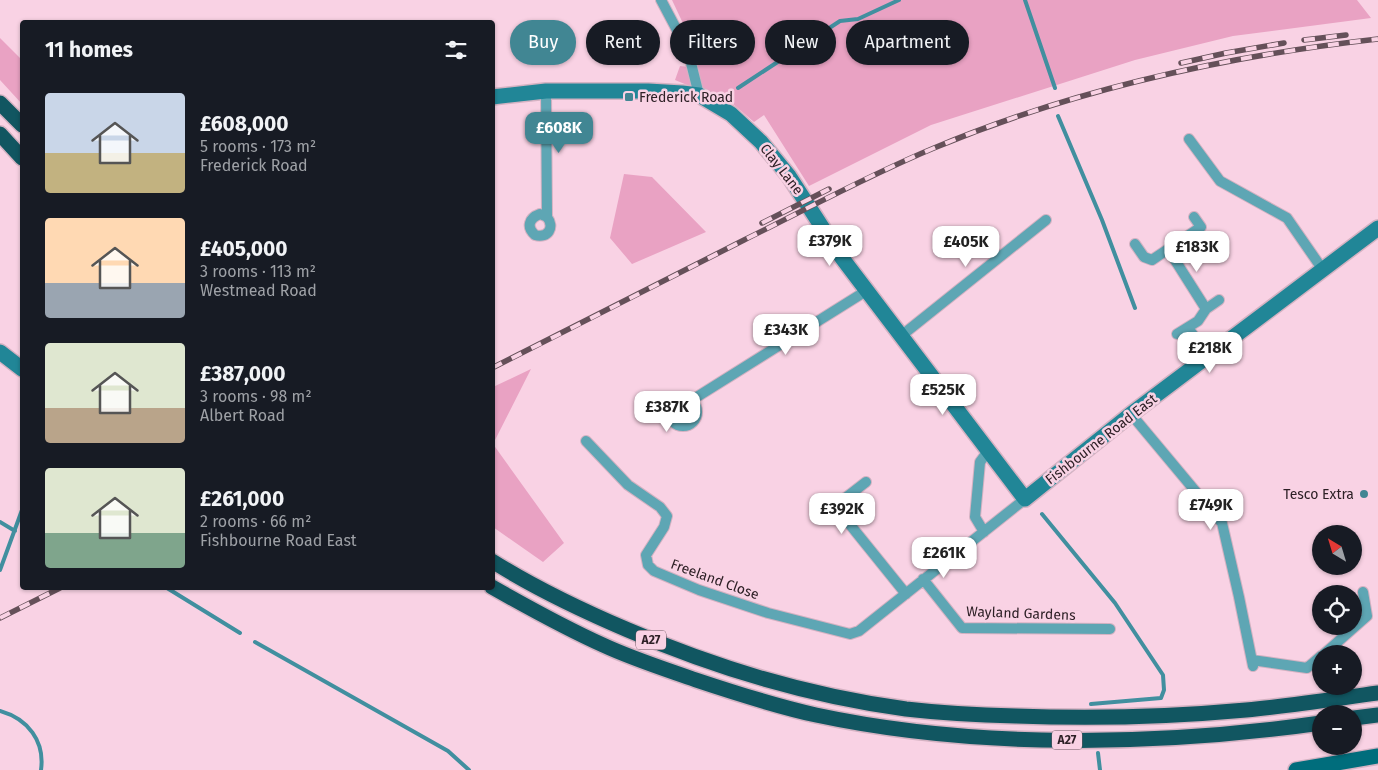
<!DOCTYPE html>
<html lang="en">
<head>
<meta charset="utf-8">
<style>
  body { margin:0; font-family:"Fira Sans",sans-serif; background:#20242c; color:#f1f3f6; height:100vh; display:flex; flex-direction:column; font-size:19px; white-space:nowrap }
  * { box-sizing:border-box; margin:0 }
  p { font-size:16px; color:#9ea1a6 }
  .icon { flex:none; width:28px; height:28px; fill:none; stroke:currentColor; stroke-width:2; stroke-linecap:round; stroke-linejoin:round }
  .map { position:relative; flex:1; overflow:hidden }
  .drawer { position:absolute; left:20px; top:20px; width:475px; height:570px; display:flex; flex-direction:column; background:#171b24; border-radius:5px; box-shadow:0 1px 4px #0004 }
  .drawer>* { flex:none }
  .top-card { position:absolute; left:510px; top:20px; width:475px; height:45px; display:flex; gap:10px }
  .needle { width:32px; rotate:322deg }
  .fabs { position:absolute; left:1312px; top:525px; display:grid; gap:10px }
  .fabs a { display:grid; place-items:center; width:50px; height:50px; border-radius:50%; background:#171b24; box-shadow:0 1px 4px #0004; font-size:25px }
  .price { position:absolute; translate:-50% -42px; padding:0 11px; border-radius:10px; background:#fff; color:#222; font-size:16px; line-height:32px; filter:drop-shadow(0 1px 2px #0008) }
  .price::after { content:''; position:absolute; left:50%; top:30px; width:15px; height:11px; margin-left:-8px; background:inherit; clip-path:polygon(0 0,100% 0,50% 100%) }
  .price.selected { background:#418693; color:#fff }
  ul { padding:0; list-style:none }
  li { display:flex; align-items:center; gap:15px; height:125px; padding:0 25px }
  li span { display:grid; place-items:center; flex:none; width:140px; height:100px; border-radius:5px; color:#555 }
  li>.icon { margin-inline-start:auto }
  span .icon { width:60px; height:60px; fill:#fffc; stroke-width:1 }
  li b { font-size:21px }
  h2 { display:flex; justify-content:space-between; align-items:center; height:60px; padding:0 25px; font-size:21px }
  .pill { padding:0 18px; border-radius:22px; background:#171b24; box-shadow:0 1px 4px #0004; font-size:18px; line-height:45px }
  .pill.selected { background:#418693; color:#fff }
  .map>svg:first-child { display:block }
</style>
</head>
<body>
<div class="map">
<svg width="1378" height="770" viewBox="0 0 1378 770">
  <rect width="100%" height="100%" fill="#f9d2e4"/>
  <path fill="#e9a2c3" d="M 672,0 L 1357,0 L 1371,18 L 1233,36 L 1135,60 L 931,125 L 809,186 L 764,115 L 754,122 L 733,104 L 675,80 L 680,66 L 698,68 L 696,51 Z
    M 0,38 L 22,60 L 22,104 L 0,80 Z
    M 624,174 L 652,177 L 706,232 L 632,264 L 610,238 Z
    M 531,369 L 493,444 L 564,543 L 543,562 L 493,527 L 493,387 Z"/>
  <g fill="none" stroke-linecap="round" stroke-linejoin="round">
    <path stroke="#418f9f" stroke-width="4" d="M 1025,0 L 1055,88
      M 738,88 L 840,21 L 858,19 L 899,0
      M 1058,116 L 1102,220 L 1135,308
      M 1042,514 L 1115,603 L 1163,675 L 1164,690 L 1161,698 L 1091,704
      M 0,522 L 15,531
      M 0,570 L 22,510
      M 167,588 L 240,633
      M 255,642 L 448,751 L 469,770
      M 0,711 C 28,719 45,741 41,770
      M 1098,753 L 1100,770"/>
    <g stroke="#d4b2c2" stroke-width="12">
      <path id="street" d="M 661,0 L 688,51 L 699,95
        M 546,91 L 547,217 C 555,227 548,239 535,235 C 526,227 529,218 540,214 L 547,217
        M 1189,139 L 1220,181 L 1287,218 L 1323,270
        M 1135,244 L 1144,257 L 1152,260 L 1201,227 L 1194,217
        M 1168,249 L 1206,309
        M 1188,328 L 1209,356
        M 1177,334 L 1198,321 L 1206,309 L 1219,300
        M 901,336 L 1046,220
        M669 412a14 14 0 1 1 28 0a14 14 0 1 1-28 0Z
        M 692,400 L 866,291
        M 1131,414 L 1222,523 L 1239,597 L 1253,666
        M 586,441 L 628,485 L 660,507 L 667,516 L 664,527 L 646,555 L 648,565 L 654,571 L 699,590 L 768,613 L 850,634 L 859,631 L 1025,499
        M 866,482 L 835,506 L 906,594
        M 984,532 L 975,517 L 980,462 L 988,451
        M 923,579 L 962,628 L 1110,629
        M 1324,654 L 1367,616 L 1363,592
        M 1252,660 L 1307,668 L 1321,656"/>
    </g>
    <g stroke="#d4b2c2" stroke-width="18">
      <path id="secondary" d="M 492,97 L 546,91 L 648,91 L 682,93 L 699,95 L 731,114 L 761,142 L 789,176 L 842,258 L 1025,499 L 1131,414 L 1378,228
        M 0,352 L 22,369"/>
    </g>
    <g stroke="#d4b2c2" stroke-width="18">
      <path id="primary" d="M 1296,770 L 1378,756"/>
    </g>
    <g stroke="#d4b2c2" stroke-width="18">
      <path id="highway" d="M 0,103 L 22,125
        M 0,134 L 22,158
        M 492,561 C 535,588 581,610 628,630 C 716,668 810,696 906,709 C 942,713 979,715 1016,716 C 1093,719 1169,717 1246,710 C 1290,706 1334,699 1378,693
        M 492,587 C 529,608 565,628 603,645 C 633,659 665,669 696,680 C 735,693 775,706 816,715 C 975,749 1160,746 1321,723
        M 1354,718 L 1378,715"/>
    </g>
    <use href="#street" stroke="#5ea6b4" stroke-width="10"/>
    <use href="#secondary" stroke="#218697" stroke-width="15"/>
    <use href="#primary" stroke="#006d7c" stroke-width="15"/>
    <use href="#highway" stroke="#115661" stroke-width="15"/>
    <g stroke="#655059" stroke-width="5.5">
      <path id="rail" d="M 1304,40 L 1346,35
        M 1181,63 L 1226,53 L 1284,43
        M 762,223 L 829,189
        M 492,368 C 576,326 660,283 744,240 C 807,209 869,175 934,148 C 1075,89 1226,56 1378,39
        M 0,618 L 60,588"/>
    </g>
    <use href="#rail" stroke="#f9d2e4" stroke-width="4" stroke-dasharray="11" stroke-linecap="butt"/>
  </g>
  <g fill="#418693" stroke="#f9d2e4" stroke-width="2">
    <rect x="624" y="92" width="10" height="10" rx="2.5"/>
    <circle cx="1364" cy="494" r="5"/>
  </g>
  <g text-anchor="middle" stroke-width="5" stroke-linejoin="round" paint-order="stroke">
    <g fill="#f9d2e4" stroke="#6b555f" stroke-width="1">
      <rect x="636" y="630.5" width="30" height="19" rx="4"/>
      <rect x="1052" y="730.5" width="30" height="19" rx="4"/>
    </g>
    <g font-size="12" font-weight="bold" fill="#2e2026">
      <text x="651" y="644">A27</text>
      <text x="1067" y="744">A27</text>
    </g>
    <g font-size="14" fill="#2e2026" stroke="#f9d2e4" text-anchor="start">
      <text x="639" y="102">Frederick Road</text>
      <text x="1354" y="499" text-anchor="end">Tesco Extra</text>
    </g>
    <g font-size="14" fill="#2e2026" stroke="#f9d2e4">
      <text transform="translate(782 169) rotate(52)" y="5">Clay Lane</text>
      <text transform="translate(1101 439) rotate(-38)" y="5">Fishbourne Road East</text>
      <text transform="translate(715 579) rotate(20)" y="5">Freeland Close</text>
      <text transform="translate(1021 613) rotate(2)" y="5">Wayland Gardens</text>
    </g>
  </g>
</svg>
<div class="fabs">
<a><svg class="needle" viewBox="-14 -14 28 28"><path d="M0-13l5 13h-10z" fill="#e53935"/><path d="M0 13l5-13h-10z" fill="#9ea1a6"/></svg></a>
<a><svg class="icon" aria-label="locate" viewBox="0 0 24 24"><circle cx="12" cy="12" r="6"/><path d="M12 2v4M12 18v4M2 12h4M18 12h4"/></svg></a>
<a>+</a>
<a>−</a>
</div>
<b class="price selected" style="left:559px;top:154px">£608K</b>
<b class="price" style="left:830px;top:267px">£379K</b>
<b class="price" style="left:966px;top:268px">£405K</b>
<b class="price" style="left:1197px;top:273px">£183K</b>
<b class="price" style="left:786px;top:356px">£343K</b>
<b class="price" style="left:1210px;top:374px">£218K</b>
<b class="price" style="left:943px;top:416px">£525K</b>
<b class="price" style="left:667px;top:433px">£387K</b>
<b class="price" style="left:1211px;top:531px">£749K</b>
<b class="price" style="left:842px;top:535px">£392K</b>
<b class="price" style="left:944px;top:579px">£261K</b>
<div class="top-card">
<a class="pill selected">Buy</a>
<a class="pill">Rent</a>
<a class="pill">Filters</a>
<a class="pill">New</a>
<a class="pill">Apartment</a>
</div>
<section class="drawer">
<h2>11 homes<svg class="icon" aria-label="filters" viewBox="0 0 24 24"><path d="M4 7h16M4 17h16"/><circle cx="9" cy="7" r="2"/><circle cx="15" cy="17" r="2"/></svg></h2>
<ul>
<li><span style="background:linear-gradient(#c9d6e8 60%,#c2b280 0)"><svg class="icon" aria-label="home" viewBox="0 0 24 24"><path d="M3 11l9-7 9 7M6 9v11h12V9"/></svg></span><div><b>£608,000</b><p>5 rooms · 173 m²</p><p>Frederick Road</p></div></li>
<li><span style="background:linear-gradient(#ffd9b3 65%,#9aa5b1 0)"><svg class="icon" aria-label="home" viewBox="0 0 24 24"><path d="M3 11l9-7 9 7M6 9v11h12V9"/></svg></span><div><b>£405,000</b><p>3 rooms · 113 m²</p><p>Westmead Road</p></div></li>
<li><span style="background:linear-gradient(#dfe7d0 65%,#b9a48a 0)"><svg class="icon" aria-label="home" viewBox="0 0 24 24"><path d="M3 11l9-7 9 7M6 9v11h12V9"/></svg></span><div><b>£387,000</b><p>3 rooms · 98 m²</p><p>Albert Road</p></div></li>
<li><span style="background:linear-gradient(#dfe7d0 65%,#7fa58c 0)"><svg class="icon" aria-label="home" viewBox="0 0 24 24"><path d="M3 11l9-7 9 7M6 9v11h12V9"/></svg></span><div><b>£261,000</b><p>2 rooms · 66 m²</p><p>Fishbourne Road East</p></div></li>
</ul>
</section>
</div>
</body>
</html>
